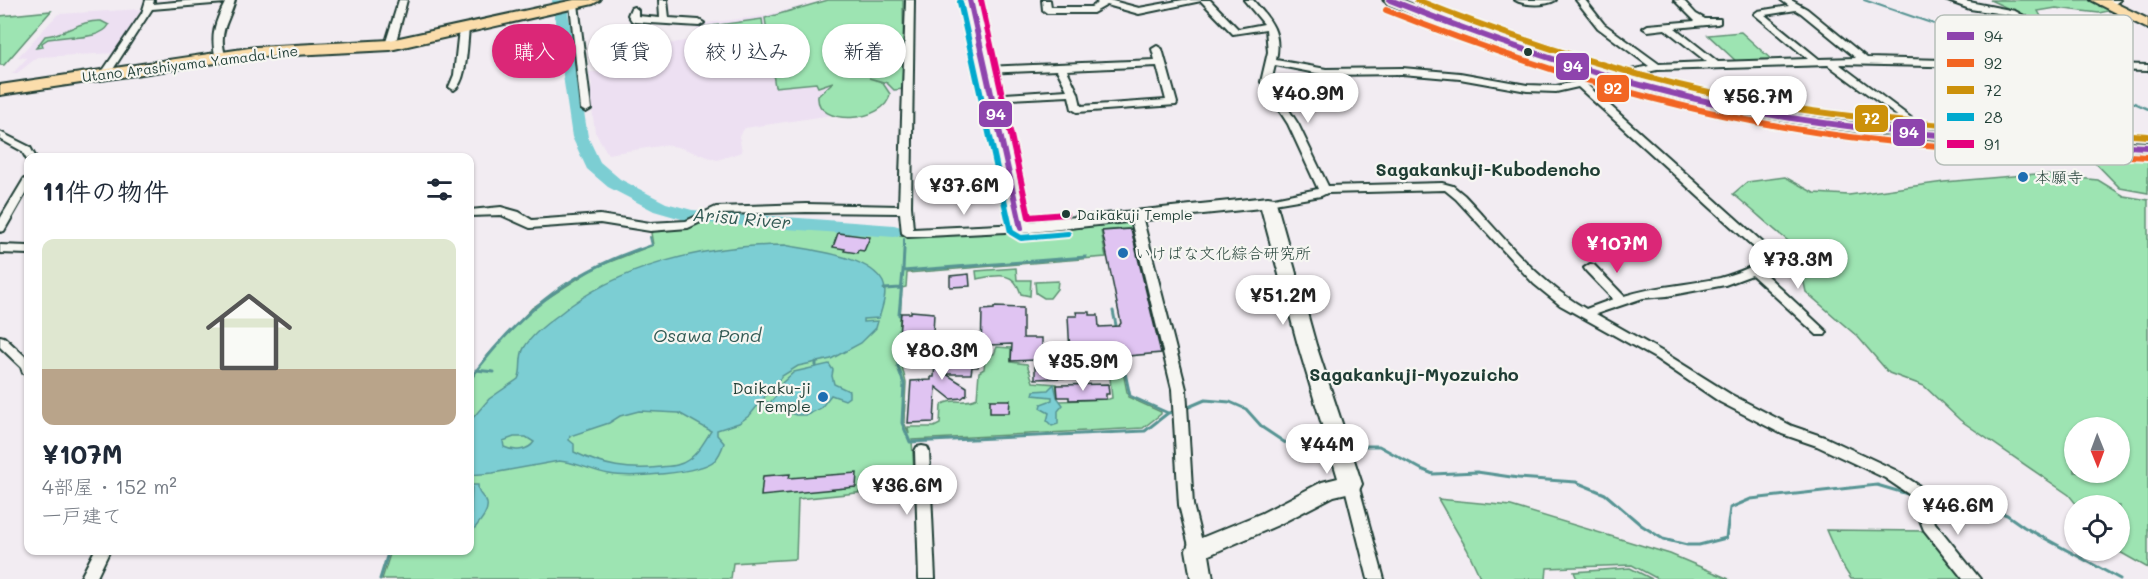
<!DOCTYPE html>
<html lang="ja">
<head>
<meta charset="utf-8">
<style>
  body { margin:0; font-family:Mali,"Klee One",sans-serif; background:#f6f6f7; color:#1f2937; height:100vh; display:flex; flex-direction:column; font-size:22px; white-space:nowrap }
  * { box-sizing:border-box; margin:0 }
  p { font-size:20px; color:#747a83 }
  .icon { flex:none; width:33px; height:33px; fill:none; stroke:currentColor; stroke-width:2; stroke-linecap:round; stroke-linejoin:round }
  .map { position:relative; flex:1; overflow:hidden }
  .side { position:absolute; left:24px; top:153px; width:450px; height:402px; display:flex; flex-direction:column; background:#fff; border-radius:12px; box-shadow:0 2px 4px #0004 }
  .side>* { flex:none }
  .top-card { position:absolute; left:492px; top:24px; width:570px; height:54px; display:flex; gap:12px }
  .needle { width:39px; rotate:179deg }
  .tools { position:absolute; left:2064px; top:417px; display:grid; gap:12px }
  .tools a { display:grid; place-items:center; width:66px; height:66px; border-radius:50%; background:#fff; box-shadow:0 2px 4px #0004; font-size:30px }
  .price { position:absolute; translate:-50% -51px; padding:0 14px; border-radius:21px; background:#fff; color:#222; font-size:20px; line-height:39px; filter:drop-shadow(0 2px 3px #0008) }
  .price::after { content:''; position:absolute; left:50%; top:36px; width:18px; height:14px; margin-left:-9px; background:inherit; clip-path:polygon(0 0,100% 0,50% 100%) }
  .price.active { background:#db2777; color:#fff }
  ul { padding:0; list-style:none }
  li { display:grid; align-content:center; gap:12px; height:318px; padding:0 18px }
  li+li { border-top:2px solid #e0e1e3 }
  li span { display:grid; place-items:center; height:186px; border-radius:12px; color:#555 }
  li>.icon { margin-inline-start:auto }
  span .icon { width:108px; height:108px; fill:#fffc; stroke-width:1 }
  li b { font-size:26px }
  h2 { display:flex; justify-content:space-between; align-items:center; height:72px; padding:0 18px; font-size:26px }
  .tag { padding:0 21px; border-radius:27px; background:#fff; box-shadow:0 2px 4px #0004; font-size:21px; line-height:54px }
  .tag.active { background:#db2777; color:#fff }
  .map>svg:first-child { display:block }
</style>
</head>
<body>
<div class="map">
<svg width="2148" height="579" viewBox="0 0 2148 579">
  <rect width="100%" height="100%" fill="#f2ecf2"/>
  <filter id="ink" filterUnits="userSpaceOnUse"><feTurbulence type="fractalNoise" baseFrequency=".0167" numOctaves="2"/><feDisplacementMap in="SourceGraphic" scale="12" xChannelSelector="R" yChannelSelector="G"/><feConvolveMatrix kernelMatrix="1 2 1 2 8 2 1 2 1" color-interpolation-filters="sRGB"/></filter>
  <g filter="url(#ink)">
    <path fill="#ede0f2" d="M 824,0 L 906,0 L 907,90 L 890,92 L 886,105 L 873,113 L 860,117 L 832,115 L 745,128 L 739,136 L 742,152 L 717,160 L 678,147 L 666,145 L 608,154 L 595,132 L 590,94 L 592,85 L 589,72 L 639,73 L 667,44 L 696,39 L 698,24 L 763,16 Z
      M 142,9 L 116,53 L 38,57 L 16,74 L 12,74 L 27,58 L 18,57 L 58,14 Z"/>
    <path fill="#9de4b2" stroke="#5e9073" stroke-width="1.5" fill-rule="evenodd" d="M 828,0 L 903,0 L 904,89 L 894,90 L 887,83 L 869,78 L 882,82 L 890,94 C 886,123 815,127 818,96 L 833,82 L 818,87 L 816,83 L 775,87 L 765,18 Z
      M 1990,0 L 2094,0 L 2113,10 L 2099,13 L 2056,8 L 2038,11 L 2042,18 L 2033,20 Z
      M 51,11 L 4,65 L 0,65 L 0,16 Z
      M 762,19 L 765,40 L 703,48 L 701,30 L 704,27 Z
      M 101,21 L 109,25 C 103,36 83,37 71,38 L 74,36 L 48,39 L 42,43 L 43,47 L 36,48 L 45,36 C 65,35 80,20 101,21 Z
      M 1741,32 L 1773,61 L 1737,62 L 1708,35 Z
      M 2083,150 L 2148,153 L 2148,193 L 2120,188 Z
      M 2036,174 L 2098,180 L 2124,196 L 2148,200 L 2148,568 L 2118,551 L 2120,506 L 2077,505 L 2069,495 L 1960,420 L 1924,386 L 1889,373 L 1858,337 L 1806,292 L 1801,270 L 1803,252 C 1778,235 1757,213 1733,194 L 1747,182 L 1785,177 L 1814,193 L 1849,195 L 1944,182 ZM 2074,428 L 2120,428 L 2120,472 L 2074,472 Z
      M 701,220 L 886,232 L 904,236 L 1019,232 L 1130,222 L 1135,228 L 1101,231 L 1106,257 L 907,273 L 906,287 L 902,288 L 898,349 L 906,383 L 904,422 L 909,434 L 908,427 L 934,427 L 940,424 L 941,405 C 952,397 966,405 977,398 L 979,372 L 984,369 L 985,357 L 994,354 L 997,347 L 1011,348 L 1011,362 L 1027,364 L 1033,382 L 1057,384 L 1057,399 L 1060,401 L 1109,399 L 1112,398 L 1109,368 L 1120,365 L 1122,367 L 1128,397 L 1161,412 L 1161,414 L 1143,428 L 912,440 L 915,487 L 798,499 L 796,559 L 733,563 L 731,579 L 382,579 L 391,551 L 470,550 L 470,381 L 488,355 L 532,308 L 594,268 L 653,245 L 651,233 L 656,230 Z
      M 1016,268 L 1017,280 L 1031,280 L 1030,296 L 1021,294 C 1020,291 1019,288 1017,285 C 1009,270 988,277 977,279 L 976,271 Z
      M 1058,281 L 1057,289 L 1050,298 L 1044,298 L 1036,293 L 1035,282 Z
      M 1438,499 L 1511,506 L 1670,554 L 1729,579 L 1658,579 L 1632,565 L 1547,568 L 1546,579 L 1481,579 L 1467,549 Z
      M 1826,530 L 1927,531 L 1968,579 L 1851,579 L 1839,560 Z
      M 1630,568 L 1652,579 L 1577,579 L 1574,572 Z"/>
    <path fill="#7cced3" stroke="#579493" stroke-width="1.5" fill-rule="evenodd" d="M 785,245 C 812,251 868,255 883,282 C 888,292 882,308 879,318 L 863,319 L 863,322 L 878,321 L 876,328 L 861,343 L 831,359 L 798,366 L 782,376 L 750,415 L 739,423 L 717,430 L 717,435 L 724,443 C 722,449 719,456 715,460 C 700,474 629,478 609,474 C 592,471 576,462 559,461 L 493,473 L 470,475 L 471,420 L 489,399 L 518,379 C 523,370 518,358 524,348 C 531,336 546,324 557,316 C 619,265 705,245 785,245 ZM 639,411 L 679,413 L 711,431 C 705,441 698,453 688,460 C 680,466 670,466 661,467 C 629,471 603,466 574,452 L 574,444 L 569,440 L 570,436 L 609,423 L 620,416 ZM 514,437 L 526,437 L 534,442 C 528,451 514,452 504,447 L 503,441 Z
      M 829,364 L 833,370 L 832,376 L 834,384 L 849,391 L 849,397 L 845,400 L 831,395 L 821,408 L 807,415 L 796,415 L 767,406 L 776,396 L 782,383 L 794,372 Z
      M 1054,384 L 1057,397 L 1063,405 L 1058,411 L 1058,424 L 1052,426 L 1047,421 L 1049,413 L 1040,408 L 1041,404 L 1052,400 L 1052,397 L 1033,395 L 1034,391 L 1048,390 Z
      M 472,485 L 478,485 C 478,494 481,494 486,501 C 492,511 475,527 470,534 Z"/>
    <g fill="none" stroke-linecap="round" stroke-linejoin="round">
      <path stroke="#579493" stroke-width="2" d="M 1864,0 L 1937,25 L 2028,51 L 2051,62
        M 2081,69 L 2096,77 L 2107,91 L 2148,109
        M 635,251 L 652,245 L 650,237
        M 904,251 L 904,239"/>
      <path stroke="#579493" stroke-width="3" d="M 904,249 L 903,271 L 1086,257
        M 884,289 L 901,288
        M 1113,311 L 1117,330
        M 899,315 L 903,271
        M 898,332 L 898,367 L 904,384 L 902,423 L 910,442 L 1145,431 L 1168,413
        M 1121,354 L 1130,396 L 1168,413 L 1175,412
        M 816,362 L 816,366
        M 476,370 L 494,372
        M 470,379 C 518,315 563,276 639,249
        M 762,402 L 769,403
        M 1184,409 L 1205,400 L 1230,402 L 1246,409 L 1263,428 L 1284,442 L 1292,445 L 1331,446
        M 1347,446 L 1379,446 L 1421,469 L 1433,474 L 1477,472 L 1518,478 L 1576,482 L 1605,494 L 1641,525 L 1663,539 L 1687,545 L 1699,545 L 1726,538 L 1730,508 L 1751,499 L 1877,485 L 1911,495
        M 1923,499 L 1955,508 L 1991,509 L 2007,515 L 2024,527 L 2120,579
        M 380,579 L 389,550"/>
      <path fill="#7cced3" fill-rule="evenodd" d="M 552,0 L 566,0 L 588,137 L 600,162 L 620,179 L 666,203 L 692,210 L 894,225 L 901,227 L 903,231 L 901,235 L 894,237 L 692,222 L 654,211 L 608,187 L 587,169 L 572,137 Z"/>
    </g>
    <path fill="#e0c4f2" stroke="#1f3d34" stroke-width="1.5" d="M 1131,229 L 1161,353 L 1117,357 L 1118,364 L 1067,365 L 1064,366 L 1064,378 L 1035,379 L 1035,360 L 1011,361 L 1012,344 L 990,345 L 990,352 L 981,353 L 982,310 L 994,309 L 994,307 L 1023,308 L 1023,338 L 1042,338 L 1042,355 L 1070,354 L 1068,316 L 1077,316 L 1076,312 L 1090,312 L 1090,315 L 1098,315 L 1099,327 L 1119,326 L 1121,323 L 1102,231 Z
      M 838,233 L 870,237 L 864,251 L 858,250 L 857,253 L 844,251 L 845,249 L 833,247 Z
      M 969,274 L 970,286 L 950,287 L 950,276 Z
      M 911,311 L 934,313 L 932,353 L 909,353 L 911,335 L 899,335 L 901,313 L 911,313 Z
      M 951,343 L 964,343 L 964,346 L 979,346 L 978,367 L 972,367 L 971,374 L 946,374 L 967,387 L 967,394 L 962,398 L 951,399 L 936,387 L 934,422 L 908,423 L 911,381 L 931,380 L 931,377 L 934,377 L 936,347 L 951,346 Z
      M 1108,384 L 1109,394 L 1106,394 L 1106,399 L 1069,400 L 1069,397 L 1058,397 L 1057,385 Z
      M 990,400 L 1010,400 L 1009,413 L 990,413 Z
      M 857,473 L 856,487 L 761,496 L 763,476 L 790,474 L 789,478 Z"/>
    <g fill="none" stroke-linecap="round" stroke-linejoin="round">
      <g stroke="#1f3d34" stroke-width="4">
        <path id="minor" d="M 146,0 L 154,0 L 153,4 L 196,0 L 235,0 C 229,23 217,31 226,58 L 224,60 L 221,61 L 216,58 C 210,37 215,22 225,3 L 152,9 L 108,77 L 102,77 L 100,75 L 142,13 Z
          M 399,0 L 407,0 L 395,45 L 390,48 L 385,45 Z
          M 659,0 L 667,0 L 669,18 L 699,20 L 704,23 L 699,26 L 635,22 L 632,21 L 628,15 L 631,8 L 634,7 L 638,10 L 638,16 L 660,18 Z
          M 906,0 L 914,0 L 911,206 L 913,229 L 1021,224 L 1025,225 L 1027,228 L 1025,231 L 908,237 L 902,233 L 900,213 L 806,212 L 718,214 L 688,228 L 650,231 L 600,223 L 530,228 L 501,215 L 470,216 L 470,210 L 501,207 L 519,212 L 532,220 L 600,215 L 650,223 L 686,221 L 716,207 L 806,204 L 899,206 Z
          M 1042,0 L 1050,0 L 1051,7 L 1091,7 L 1098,3 L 1095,0 L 1109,0 L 1139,8 L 1183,0 L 1210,0 L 1238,29 L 1264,24 L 1244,0 L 1253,0 C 1270,20 1282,31 1276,60 L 1326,69 L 1402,68 L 1460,73 L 1527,85 L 1556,86 L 1649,66 L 1598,28 L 1576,0 L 1585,0 L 1604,24 L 1659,64 L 1707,62 L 1665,29 L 1648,31 L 1643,28 L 1648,25 L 1695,21 L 1674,0 L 1683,0 L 1696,14 L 1705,19 L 1720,19 L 1720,23 L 1717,24 L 1675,28 L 1718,62 L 1808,59 L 1754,14 L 1758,11 L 1789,6 L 1781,0 L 1791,0 L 1807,9 L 1867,58 L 2098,64 L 2010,15 L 1970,9 L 1945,0 L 1959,0 L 2015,11 L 2111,64 L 2148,65 L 2148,71 L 1839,64 L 1930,132 L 1931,134 L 1930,136 L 1926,137 L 1828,65 L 1657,70 L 1587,85 L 1780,258 L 1782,261 L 1780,264 L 1762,271 L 1827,332 L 1825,335 L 1817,335 L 1752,275 L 1725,285 L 1667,296 L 1643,298 L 1596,314 L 1663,352 L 1730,394 L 1792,426 L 1827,438 L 1895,470 L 1921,487 L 1935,523 L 1980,579 L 1963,579 L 1924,530 L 1910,495 L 1885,478 L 1817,446 L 1782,434 L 1720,402 L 1655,358 L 1560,305 L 1534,284 L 1456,199 L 1445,190 L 1327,193 L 1321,196 L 1268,205 L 1264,204 L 1262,202 L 1264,200 L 1318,189 L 1288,124 L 1261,82 L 1268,52 L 1266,29 L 1233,34 L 1201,1 L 1139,14 L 1107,5 L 1093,13 L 1047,13 L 1043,10 ZM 1796,10 L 1801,13 L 1856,58 L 1819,59 L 1765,15 ZM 1275,65 L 1326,75 L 1402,74 L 1460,79 L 1527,91 L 1556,92 L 1578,87 L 1768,260 C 1752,266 1736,274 1720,278 C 1688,285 1654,286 1624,296 L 1594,265 L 1590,264 L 1584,268 L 1586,271 L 1613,299 L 1586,309 C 1537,282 1502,235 1464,195 L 1453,186 L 1442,183 L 1328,186 L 1298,124 L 1271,82 Z
          M 1515,0 L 1556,0 C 1546,6 1525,6 1515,0 Z
          M 2105,0 L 2120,0 L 2116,3 L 2100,5 L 2100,1 Z
          M 574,1 L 578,4 L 591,109 L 586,112 L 581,109 L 570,4 Z
          M 464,26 L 469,29 C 467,44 467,83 454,90 L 449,87 L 454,75 L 459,29 Z
          M 1157,46 L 1162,49 L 1177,103 L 1176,105 L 1077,112 L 1072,109 L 1069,96 L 991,100 L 986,97 L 988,95 L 1067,90 L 1057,70 L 985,73 L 980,70 L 985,67 L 1155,60 L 1152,49 ZM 1157,66 L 1166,100 L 1081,106 L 1078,93 L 1067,70 Z
          M 0,132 L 30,147 L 36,158 L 28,158 L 27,160 L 22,151 L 0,139 Z
          M 28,178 L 28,189 L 4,231 L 0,232 L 0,219 L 24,179 Z
          M 1136,212 L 1142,216 L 1186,389 L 1193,505 L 1204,550 L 1202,554 L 1197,556 L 1192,554 L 1190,550 L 1179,505 L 1172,389 L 1130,216 Z
          M 0,245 L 28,246 L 28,254 L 0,253 Z
          M 0,336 L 4,337 L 28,359 L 28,375 L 23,373 L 21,367 L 0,347 Z
          M 922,446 L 927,447 L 929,451 L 935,579 L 919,579 L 915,451 L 917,447 Z
          M 1351,478 L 1356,480 L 1358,484 L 1384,579 L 1368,579 L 1344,484 L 1346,480 Z
          M 95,550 L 110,550 L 96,579 L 80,579 Z"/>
      </g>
      <g stroke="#1f3d34" stroke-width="5">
        <path id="tertiary" d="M 1384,0 L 1400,0 C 1537,57 1679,100 1827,120 C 1933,134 2041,137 2148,143 L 2148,151 C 2062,146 1976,144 1890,135 C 1750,120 1612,89 1480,40 C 1460,33 1398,12 1384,0 Z"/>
      </g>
      <g stroke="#1f3d34" stroke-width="4">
        <path id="secondary" d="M 963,0 L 977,0 L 1028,222 L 1268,197 L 1274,198 L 1276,202 L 1316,345 L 1362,484 L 1359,490 L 1334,496 L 1278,525 L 1209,555 L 1213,579 L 1191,579 L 1186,550 L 1189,543 L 1262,513 L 1322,482 L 1338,478 L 1298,345 L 1261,208 L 1021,233 L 1015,232 Z"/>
      </g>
      <g stroke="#1f3d34" stroke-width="4">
        <path id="primary" d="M 574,0 L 600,0 L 593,4 L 390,50 L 256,57 L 0,95 L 0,85 L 256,47 L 390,40 Z
          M 2091,0 L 2109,0 L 2148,19 L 2148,29 Z"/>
      </g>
      <use href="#minor" fill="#f6f6f2" fill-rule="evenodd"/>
      <use href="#tertiary" fill="#f6f6f2" fill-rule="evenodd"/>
      <use href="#secondary" fill="#f6f6f2" fill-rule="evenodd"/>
      <use href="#primary" fill="#fbddab" fill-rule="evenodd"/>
      <g stroke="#f6f6f2" stroke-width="10">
        <path id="bus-1" d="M 970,0 L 1021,228
          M 1390,0 C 1513,49 1637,90 1768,114 C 1893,137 2021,140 2148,147"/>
      </g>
      <g stroke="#f6f6f2" stroke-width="10">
        <path id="bus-2" d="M 1386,10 C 1527,66 1671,111 1821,133 C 1929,149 2038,152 2147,157"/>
      </g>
      <g stroke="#f6f6f2" stroke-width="10">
        <path id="bus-3" d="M 1417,0 C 1532,46 1650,83 1773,105 C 1897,126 2023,130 2148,136"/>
      </g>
      <g stroke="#f6f6f2" stroke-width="10">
        <path id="bus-4" d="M 960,2 L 1011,232 L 1021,238 L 1068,234"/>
      </g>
      <g stroke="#f6f6f2" stroke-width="10">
        <path id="bus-5" d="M 981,0 L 1029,217 L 1066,214"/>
      </g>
      <use href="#bus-1" stroke="#8e44ad" stroke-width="6"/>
      <use href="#bus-2" stroke="#f26522" stroke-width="6"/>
      <use href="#bus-3" stroke="#cc910a" stroke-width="6"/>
      <use href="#bus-4" stroke="#00a9ce" stroke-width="6"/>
      <use href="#bus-5" stroke="#e5007d" stroke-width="6"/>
    </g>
  </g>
  <g fill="#1f3d34" stroke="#f6f6f2" stroke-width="2">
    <circle cx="1528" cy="52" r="5"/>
    <circle cx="1066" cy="214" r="5"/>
  </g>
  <g fill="#1f6fb2" stroke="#f6f6f2" stroke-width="2">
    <circle cx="2023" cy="177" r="6"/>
    <circle cx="1123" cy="253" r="6"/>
    <circle cx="823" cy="397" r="6"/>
  </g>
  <g text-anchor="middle" stroke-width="4.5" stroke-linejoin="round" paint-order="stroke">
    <g font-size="14" fill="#1f3d34" stroke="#f6f6f2">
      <text transform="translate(190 64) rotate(-7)" y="5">Utano Arashiyama Yamada Line</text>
    </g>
    <g font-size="14" fill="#1f3d34" stroke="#f6f6f2" text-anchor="start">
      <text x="1077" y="220">Daikakuji Temple</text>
    </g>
    <g font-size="16" fill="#1f3d34" stroke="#f6f6f2" text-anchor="start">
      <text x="2035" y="183">本願寺</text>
      <text x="1135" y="259">いけばな文化綜合研究所</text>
      <text x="811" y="394" text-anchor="end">Daikaku-ji<tspan x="811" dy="18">Temple</tspan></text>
    </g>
    <g font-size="18" font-weight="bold" fill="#1f3d34" stroke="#f6f6f2">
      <text x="1488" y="176">Sagakankuji-Kubodencho</text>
      <text x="1414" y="381">Sagakankuji-Myozuicho</text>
    </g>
    <g font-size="18" font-style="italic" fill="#325a54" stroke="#f6f6f2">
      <text transform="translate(742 219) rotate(5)" y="6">Arisu River</text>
      <text x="707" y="342">Osawa Pond</text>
    </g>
  </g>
  <rect x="1935" y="15" width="198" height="150" rx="9" fill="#f6f6f2" stroke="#b6beb9" stroke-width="1.5"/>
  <rect x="1947" y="32" width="27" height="8" fill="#8e44ad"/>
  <rect x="1947" y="59" width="27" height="8" fill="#f26522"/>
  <rect x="1947" y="86" width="27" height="8" fill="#cc910a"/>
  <rect x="1947" y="113" width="27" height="8" fill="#00a9ce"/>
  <rect x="1947" y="140" width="27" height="8" fill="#e5007d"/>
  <g font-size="16" fill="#1f3d34">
    <text x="1984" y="42">94</text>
    <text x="1984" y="69">92</text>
    <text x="1984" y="96">72</text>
    <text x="1984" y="123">28</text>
    <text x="1984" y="150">91</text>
  </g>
  <g stroke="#f6f6f2" stroke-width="2">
    <rect x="1555" y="52" width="35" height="29" rx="6" fill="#8e44ad"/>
    <rect x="1596" y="74" width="34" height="29" rx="6" fill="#f26522"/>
    <rect x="978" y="100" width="35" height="28" rx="6" fill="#8e44ad"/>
    <rect x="1854" y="104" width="35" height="29" rx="6" fill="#cc910a"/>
    <rect x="1892" y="118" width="34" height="29" rx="6" fill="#8e44ad"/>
  </g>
  <g font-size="16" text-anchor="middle" font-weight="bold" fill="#fff">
    <text x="1573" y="72">94</text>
    <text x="1613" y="94">92</text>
    <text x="996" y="120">94</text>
    <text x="1871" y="124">72</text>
    <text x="1909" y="138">94</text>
  </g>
</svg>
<div class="tools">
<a><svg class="needle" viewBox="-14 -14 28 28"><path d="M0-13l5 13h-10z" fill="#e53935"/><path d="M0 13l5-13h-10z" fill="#747a83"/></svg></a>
<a><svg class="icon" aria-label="locate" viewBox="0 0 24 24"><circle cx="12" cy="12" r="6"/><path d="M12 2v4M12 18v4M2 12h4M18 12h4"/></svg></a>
</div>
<b class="price" style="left:1308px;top:124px">¥40.9M</b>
<b class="price" style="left:1758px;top:127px">¥56.7M</b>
<b class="price" style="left:964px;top:216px">¥37.6M</b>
<b class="price active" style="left:1617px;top:274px">¥107M</b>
<b class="price" style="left:1798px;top:290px">¥73.3M</b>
<b class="price" style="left:1283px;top:326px">¥51.2M</b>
<b class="price" style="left:942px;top:381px">¥80.3M</b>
<b class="price" style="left:1083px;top:392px">¥35.9M</b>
<b class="price" style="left:1327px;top:475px">¥44M</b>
<b class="price" style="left:907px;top:516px">¥36.6M</b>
<b class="price" style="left:1958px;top:536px">¥46.6M</b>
<div class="top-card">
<a class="tag active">購入</a>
<a class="tag">賃貸</a>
<a class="tag">絞り込み</a>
<a class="tag">新着</a>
</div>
<section class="side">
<h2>11件の物件<svg class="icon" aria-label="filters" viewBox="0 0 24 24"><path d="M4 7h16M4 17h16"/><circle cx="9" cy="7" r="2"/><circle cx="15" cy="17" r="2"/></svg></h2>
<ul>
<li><span style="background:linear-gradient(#dfe7d0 70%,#b9a48a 0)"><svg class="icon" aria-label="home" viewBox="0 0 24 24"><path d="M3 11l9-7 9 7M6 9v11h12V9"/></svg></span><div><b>¥107M</b><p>4部屋 · 152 m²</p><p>一戸建て</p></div></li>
</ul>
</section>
</div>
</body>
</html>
